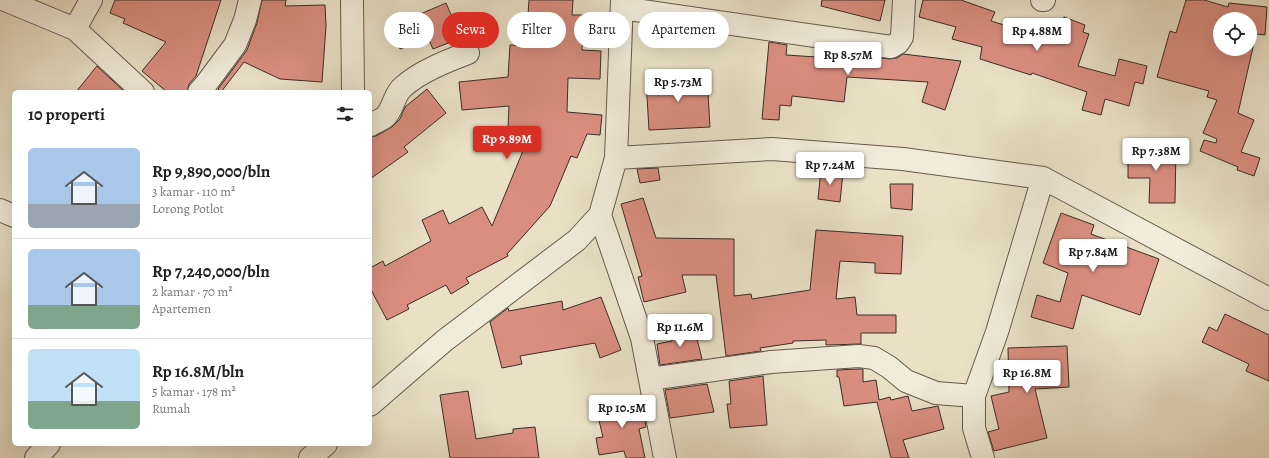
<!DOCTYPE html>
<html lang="id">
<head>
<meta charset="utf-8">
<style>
  body { margin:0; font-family:Alegreya,serif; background:#f2f2f2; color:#222; height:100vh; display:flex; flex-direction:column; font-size:15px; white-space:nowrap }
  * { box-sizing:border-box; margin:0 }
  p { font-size:13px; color:#767676 }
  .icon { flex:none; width:22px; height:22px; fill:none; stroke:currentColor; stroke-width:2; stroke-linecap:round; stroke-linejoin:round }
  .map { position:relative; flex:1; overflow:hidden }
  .sheet { position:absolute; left:12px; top:90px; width:360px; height:356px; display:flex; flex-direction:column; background:#fff; border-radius:6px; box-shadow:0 4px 16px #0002 }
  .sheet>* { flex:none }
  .guide { position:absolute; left:384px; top:12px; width:380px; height:36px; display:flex; gap:8px }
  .fabs { position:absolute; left:1213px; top:12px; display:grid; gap:8px }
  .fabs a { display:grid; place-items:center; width:44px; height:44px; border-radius:50%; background:#fff; box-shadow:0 4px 16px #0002; font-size:20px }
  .price { position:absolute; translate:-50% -34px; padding:0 9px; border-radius:4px; background:#fff; color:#222; font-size:13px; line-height:26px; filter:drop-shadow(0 1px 2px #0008) }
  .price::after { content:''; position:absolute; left:50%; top:24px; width:12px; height:9px; margin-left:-6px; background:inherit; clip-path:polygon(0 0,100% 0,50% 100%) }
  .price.on { background:#d93025; color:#fff }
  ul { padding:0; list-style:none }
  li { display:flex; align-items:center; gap:12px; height:100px; padding:0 16px }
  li+li { border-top:1px solid #e0e0e0 }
  li span { display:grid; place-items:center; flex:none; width:112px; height:80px; border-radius:6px; color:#555 }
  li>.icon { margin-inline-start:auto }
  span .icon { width:48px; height:48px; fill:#fffc; stroke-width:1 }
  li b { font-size:17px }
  h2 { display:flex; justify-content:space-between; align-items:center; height:48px; padding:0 16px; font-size:17px }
  .pill { padding:0 14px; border-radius:18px; background:#fff; box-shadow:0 4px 16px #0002; font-size:14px; line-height:36px }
  .pill.on { background:#d93025; color:#fff }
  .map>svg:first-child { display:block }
</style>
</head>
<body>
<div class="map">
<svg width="1269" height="458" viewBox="0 0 1269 458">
  <rect width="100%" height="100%" fill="#e9e0c6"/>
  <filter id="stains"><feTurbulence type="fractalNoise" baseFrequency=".005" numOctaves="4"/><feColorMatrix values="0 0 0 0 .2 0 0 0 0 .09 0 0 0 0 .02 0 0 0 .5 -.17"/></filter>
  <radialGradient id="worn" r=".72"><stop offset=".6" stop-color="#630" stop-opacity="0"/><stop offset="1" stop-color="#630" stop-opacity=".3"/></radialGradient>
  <path fill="#da8e80" stroke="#3b2d26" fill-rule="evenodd" d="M 115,0 L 221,0 L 196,76 L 189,84 L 187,92 L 167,92 L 142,71 L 166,42 L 123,23 L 125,19 L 110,13 Z
    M 262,0 L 286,0 L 285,6 L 325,5 L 326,26 L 322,82 L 280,79 L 244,62 L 221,92 L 218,89 L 247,50 L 257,23 Z
    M 529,0 L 573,0 L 572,15 L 583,15 L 582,50 L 601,51 L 600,79 L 568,78 L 567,112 L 602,115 L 600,135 L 587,134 L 577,158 L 571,156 L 550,206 L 507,254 L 508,256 L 466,278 L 469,283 L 451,294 L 446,285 L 407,305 L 409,309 L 387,320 L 370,288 L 370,268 L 383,261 L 385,266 L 431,241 L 422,220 L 443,210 L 449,224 L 482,207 L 492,226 L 532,129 L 508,128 L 509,106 L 462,110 L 459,82 L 508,77 L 510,45 L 526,46 Z
    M 822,0 L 885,0 L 880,21 L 821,6 Z
    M 923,0 L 961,0 L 995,12 L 991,21 L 1056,41 L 1064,17 L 1085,25 L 1083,32 L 1089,34 L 1078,66 L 1115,76 L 1119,59 L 1147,66 L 1143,84 L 1135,82 L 1129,106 L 1105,99 L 1101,115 L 1082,110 L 1087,92 L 1032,73 L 1031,75 L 980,59 L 982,47 L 952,39 L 956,27 L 919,17 Z
    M 1186,0 L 1204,0 L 1228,7 L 1229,3 L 1267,7 L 1265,35 L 1256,34 L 1238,113 L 1254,120 L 1241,152 L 1260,158 L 1254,176 L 1237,170 L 1238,167 L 1200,151 L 1204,140 L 1216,143 L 1217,139 L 1203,133 L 1217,100 L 1207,97 L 1209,91 L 1157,77 L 1170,31 L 1176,33 ZM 1220,19 L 1250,19 L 1250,49 L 1220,49 Z
    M 446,3 L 461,38 L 433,49 L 428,38 L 400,49 L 393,29 L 420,20 L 418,15 Z
    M 769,42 L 787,45 L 786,55 L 817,57 L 818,49 L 889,59 L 897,58 L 903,54 L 961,61 L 945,110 L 922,102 L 928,82 L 847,77 L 844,102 L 792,96 L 791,106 L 780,105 L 779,120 L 762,119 Z
    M 97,66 L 98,67 L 125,92 L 76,92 Z
    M 707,76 L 710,127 L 649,130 L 646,80 Z
    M 427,89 L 446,113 L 404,147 L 408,152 L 370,179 L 370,137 L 376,136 L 392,127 L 400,119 L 405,107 Z
    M 1139,146 L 1176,147 L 1175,203 L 1149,203 L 1150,178 L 1128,178 L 1128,154 L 1140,154 Z
    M 658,168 L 660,180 L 640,183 L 637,169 Z
    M 821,169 L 843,172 L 840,202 L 818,199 Z
    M 890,184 L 913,184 L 912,210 L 891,208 Z
    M 643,198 L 656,238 L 734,239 L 734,296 L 751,294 L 752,299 L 810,290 L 816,230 L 903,236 L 901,274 L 875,273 L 875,263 L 840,261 L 836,299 L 855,297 L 857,315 L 896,315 L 896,333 L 861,333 L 861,344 L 826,345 L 826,340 L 793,341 L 793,343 L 760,348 L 761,351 L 726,356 L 716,275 L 682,275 L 686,292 L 644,302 L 638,277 L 642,276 L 621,204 Z
    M 1061,213 L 1094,225 L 1091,234 L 1159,259 L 1140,315 L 1082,295 L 1073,329 L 1031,317 L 1037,295 L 1060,302 L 1068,273 L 1043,263 Z
    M 601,297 L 621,350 L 600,358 L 595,343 L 520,356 L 522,364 L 502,368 L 490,322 L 508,308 L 509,311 L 562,301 L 563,310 Z
    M 1225,314 L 1269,335 L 1269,381 L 1246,371 L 1249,364 L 1202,342 L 1209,327 L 1217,331 Z
    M 694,327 L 702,359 L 660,365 L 657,344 L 672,341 L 671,331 Z
    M 1067,346 L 1069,387 L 1035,389 L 1047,438 L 994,451 L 988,432 L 999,429 L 991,396 L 1009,392 L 1008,348 Z
    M 859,369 L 863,369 L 863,382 L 876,380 L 879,400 L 890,397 L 891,400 L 908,396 L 912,411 L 938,406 L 944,429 L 903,440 L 909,458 L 891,458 L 877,402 L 844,406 L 839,377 L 837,377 L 837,370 Z
    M 763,376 L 767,425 L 730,428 L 727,404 L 731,404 L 729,381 Z
    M 707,384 L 714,412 L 670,418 L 665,390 Z
    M 468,391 L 476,439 L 513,433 L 513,429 L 535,427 L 539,458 L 450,458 L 440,395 Z
    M 641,399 L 646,427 L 639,429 L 645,458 L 626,458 L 624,451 L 599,455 L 596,438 L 603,437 L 596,408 Z"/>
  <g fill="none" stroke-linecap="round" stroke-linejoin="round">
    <g stroke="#665a4e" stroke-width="24">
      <path id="minor" d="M 5,0 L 75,29 L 143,92
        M 352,0 L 353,92
        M 1042,0 L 1044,0
        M 622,8 L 891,47 L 898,43 L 902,37 L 904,0
        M 75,29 L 91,0
        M 199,92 L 206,84 L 235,45 L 245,20 L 250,0
        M 370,125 C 375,122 382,120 386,116 C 394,107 394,94 403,87 C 419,72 447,61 468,53
        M 616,158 L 772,149 L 903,159 L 1043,178 L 1269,299
        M 0,210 L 14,216
        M 600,215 L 642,338 L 665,458
        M 650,379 L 771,362 L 859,356 L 874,358 L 889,367 L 906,381 L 936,393 L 974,396
        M 370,405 L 444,341 L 577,240 L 600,215 L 616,158 L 622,0
        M 36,458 L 49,444
        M 310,458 L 326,444
        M 983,458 L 974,428 L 974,396 L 997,332 L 1043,178"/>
    </g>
    <use href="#minor" stroke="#f1ebda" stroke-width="22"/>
  </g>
  <rect width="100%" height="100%" filter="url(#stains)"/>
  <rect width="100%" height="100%" fill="url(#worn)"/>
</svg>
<div class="fabs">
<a><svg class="icon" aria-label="locate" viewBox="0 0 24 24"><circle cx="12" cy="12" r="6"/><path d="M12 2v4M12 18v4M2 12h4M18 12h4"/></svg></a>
</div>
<b class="price" style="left:1037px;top:52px">Rp 4.88M</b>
<b class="price" style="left:848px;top:76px">Rp 8.57M</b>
<b class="price" style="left:678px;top:103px">Rp 5.73M</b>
<b class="price on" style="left:507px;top:160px">Rp 9.89M</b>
<b class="price" style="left:1156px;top:172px">Rp 7.38M</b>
<b class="price" style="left:830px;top:186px">Rp 7.24M</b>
<b class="price" style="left:1093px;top:273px">Rp 7.84M</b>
<b class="price" style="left:680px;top:348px">Rp 11.6M</b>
<b class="price" style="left:1027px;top:394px">Rp 16.8M</b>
<b class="price" style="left:622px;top:429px">Rp 10.5M</b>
<div class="guide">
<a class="pill">Beli</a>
<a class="pill on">Sewa</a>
<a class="pill">Filter</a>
<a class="pill">Baru</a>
<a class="pill">Apartemen</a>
</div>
<section class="sheet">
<h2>10 properti<svg class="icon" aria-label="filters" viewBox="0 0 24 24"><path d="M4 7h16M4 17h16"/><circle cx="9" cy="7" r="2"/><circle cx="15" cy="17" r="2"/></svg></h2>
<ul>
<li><span style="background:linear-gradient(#a9c7e8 70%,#9aa5b1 0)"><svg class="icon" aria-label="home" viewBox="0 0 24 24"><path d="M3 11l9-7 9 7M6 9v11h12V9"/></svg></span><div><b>Rp 9,890,000/bln</b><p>3 kamar · 110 m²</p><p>Lorong Potlot</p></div></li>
<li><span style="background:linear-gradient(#a9c7e8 70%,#7fa58c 0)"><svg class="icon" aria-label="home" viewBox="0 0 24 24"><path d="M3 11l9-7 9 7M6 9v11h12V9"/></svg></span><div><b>Rp 7,240,000/bln</b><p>2 kamar · 70 m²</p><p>Apartemen</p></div></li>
<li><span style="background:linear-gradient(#bfe0f5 65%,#7fa58c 0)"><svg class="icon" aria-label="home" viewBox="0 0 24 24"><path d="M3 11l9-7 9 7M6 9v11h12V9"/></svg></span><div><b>Rp 16.8M/bln</b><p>5 kamar · 178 m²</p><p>Rumah</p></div></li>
</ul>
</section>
</div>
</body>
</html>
